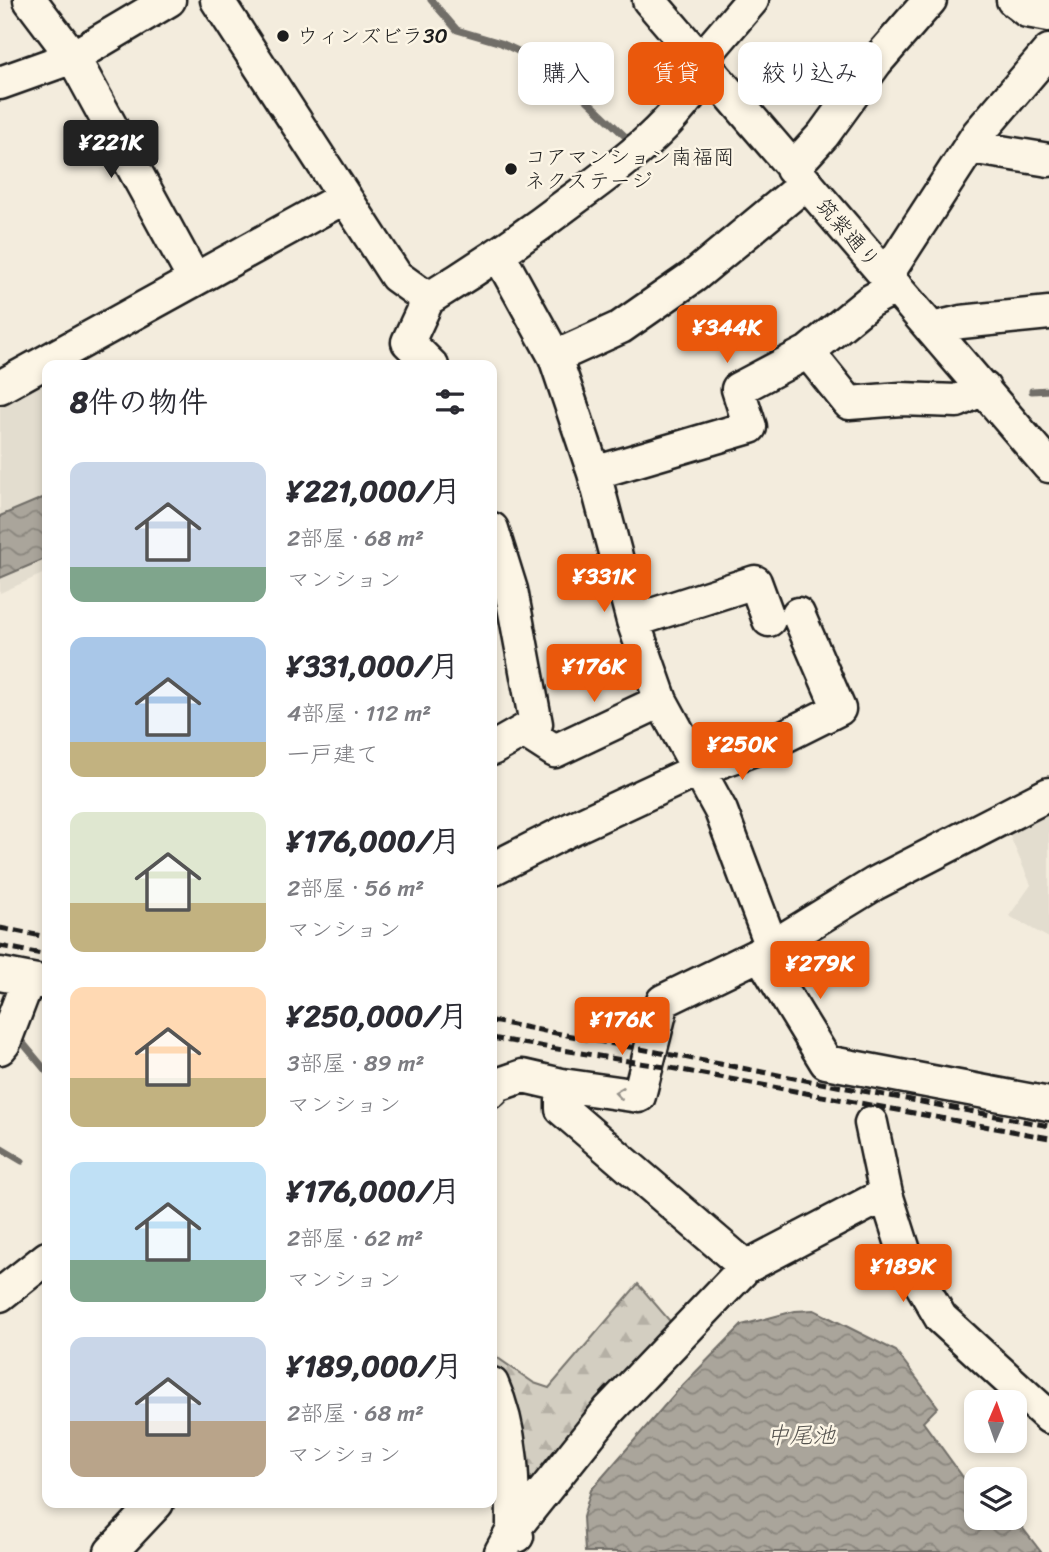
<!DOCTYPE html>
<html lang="ja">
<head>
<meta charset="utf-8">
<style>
  body { margin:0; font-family:Sriracha,"Klee One",sans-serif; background:#f7f7f7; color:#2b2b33; height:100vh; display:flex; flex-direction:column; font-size:26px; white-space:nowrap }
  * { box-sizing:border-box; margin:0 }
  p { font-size:23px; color:#7c7c81 }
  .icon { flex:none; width:38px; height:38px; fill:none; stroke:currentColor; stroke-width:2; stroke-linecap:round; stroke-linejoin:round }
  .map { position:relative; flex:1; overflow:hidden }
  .sheet { position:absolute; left:42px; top:360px; width:455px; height:1148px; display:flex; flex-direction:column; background:#fff; border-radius:14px; box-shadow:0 4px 10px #0003 }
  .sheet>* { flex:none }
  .top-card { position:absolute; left:518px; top:42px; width:425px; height:63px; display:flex; gap:14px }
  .needle { width:46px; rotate:2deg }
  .fabs { position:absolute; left:964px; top:1390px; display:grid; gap:14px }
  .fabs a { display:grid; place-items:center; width:63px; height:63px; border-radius:14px; background:#fff; box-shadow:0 4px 10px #0003; font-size:35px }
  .price { position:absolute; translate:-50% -60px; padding:0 16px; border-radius:7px; background:#ea580c; color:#fff; font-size:23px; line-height:46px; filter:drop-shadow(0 2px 4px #0008) }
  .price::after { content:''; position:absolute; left:50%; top:42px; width:21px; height:16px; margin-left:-10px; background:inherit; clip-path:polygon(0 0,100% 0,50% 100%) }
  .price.current { background:#222; color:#fff }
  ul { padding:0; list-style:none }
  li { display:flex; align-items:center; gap:21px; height:175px; padding:0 28px }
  li span { display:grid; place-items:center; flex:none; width:196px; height:140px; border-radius:14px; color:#555 }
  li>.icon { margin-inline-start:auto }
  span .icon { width:84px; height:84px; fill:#fffc; stroke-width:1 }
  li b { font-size:30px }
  h2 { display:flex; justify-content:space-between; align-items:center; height:84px; padding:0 28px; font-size:30px }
  .tag { padding:0 24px; border-radius:14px; background:#fff; box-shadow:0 4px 10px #0003; font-size:24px; line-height:63px }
  .tag.current { background:#ea580c; color:#fff }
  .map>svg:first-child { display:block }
</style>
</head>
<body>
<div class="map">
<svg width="1049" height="1552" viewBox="0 0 1049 1552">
  <defs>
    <pattern id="forest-firs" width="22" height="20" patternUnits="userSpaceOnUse" patternTransform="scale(1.75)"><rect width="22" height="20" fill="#d3cec1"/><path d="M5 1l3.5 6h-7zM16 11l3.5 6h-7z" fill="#b5b0a5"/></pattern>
    <pattern id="water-waves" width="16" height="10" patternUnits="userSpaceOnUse" patternTransform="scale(1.75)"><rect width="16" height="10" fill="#aaa59b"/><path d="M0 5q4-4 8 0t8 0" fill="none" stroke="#8a867e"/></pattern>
  </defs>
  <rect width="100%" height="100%" fill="#f3ecdd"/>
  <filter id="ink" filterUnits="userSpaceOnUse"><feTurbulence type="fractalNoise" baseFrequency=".0143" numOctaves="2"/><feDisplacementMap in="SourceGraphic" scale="14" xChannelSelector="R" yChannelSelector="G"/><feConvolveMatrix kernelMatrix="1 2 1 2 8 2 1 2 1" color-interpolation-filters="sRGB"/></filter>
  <g filter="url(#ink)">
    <path fill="#e3ddcf" d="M 47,373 L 47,572 L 0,593 L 0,399 Z
      M 1049,803 L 1049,938 L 1009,916 L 1031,885 L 1006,827 Z"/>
    <path fill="url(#forest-firs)" stroke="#78756e" stroke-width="2" d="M 638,1284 L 675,1327 L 526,1505 L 492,1374 L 492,1354 L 534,1383 L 549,1388 Z"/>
    <path fill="url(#water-waves)" stroke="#716e68" stroke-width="2" d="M 47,496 L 47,558 L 0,578 L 0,516 Z
      M 814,1310 L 896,1351 L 938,1407 L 923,1422 L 976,1495 L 976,1517 L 1014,1517 L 1041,1552 L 585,1552 L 583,1517 L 591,1490 L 679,1389 L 742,1325 L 795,1311 Z"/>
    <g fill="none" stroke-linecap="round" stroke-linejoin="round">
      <path stroke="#716e68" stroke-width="7" d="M 431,0 L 457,30 L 501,43 L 552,67 L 629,140
        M 1032,391 L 1049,390
        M 22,1042 L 47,1072
        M 0,1148 L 22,1161"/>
      <g stroke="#1c1c1c" stroke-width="37">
        <path id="minor" d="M 30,0 L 73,57 L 194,279
          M 217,0 L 396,276 L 428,299 C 479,268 527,235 574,199 C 625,162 675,125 707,69
          M 649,0 L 1049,466
          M 1013,0 L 1027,11 L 1049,15
          M 700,61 L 752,0
          M 0,83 L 73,57 L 169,0
          M 971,147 L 1049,160
          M 792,169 L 823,135 L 876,62 L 930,0
          M 499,255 L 555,357 L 594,473 L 633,621 L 661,701 L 721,811 L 772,947
          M 886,276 L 978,134 L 1049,51
          M 428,299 L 408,342 L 432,366
          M 932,329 L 961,322 L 1049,313
          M 808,352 L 849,403 L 901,399 L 957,401 L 984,388
          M 555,357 L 621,327 L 694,276 L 805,184
          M 0,387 L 345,197
          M 594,473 L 750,427 L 738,389 L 808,352 L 870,301 L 896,287
          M 492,529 L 511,590 L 536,724 L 492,749
          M 633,621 L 755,582 L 769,620
          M 524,731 L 555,751 L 661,701
          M 492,869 L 571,829 L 700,769 L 771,743 L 839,709 L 798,614
          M 760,954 L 826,1062 L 1049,1104
          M 0,974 L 47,983
          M 0,1048 L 4,1043 L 28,980
          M 562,1085 L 562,1109 L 746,1267
          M 492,1091 L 497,1085 L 523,1076 L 562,1085 L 639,1096 L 663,1001 L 760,954 L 874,884 L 1049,794
          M 871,1123 L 886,1194 L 907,1260 L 941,1318 L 1049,1417
          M 0,1295 L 47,1258
          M 492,1384 C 513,1431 513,1480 513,1530 L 517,1536
          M 111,1552 L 157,1503
          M 501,1552 L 513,1530 L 609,1410 L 746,1267 L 886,1194"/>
      </g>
      <use href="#minor" stroke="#fcf5e5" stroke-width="32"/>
      <path stroke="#1c1c1c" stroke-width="5" stroke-dasharray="10 5" stroke-linecap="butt" d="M 0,928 L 47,937
        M 0,946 L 47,955
        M 492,1021 L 1049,1126
        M 492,1038 L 676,1069 L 1049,1138"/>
    </g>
    <defs><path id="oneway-chevron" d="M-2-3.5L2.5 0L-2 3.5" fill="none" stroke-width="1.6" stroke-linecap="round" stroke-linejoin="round" transform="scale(1.75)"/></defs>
    <use stroke="#97938b" href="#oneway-chevron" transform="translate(619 1093) rotate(-172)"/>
  </g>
  <g fill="#1c1c1c" stroke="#fcf5e5" stroke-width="2.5">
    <circle cx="283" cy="36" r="7"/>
    <circle cx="511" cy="169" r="7"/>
  </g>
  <g text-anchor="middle" stroke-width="5" stroke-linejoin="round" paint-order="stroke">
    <g font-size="21" fill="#1c1c1c" stroke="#fcf5e5" text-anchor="start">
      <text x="297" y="43">ウィンズビラ30</text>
      <text x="525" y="164">コアマンション南福岡<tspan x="525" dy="24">ネクステージ</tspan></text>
    </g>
    <g font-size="21" fill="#1c1c1c" stroke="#fcf5e5">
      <text transform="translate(848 233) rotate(49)" y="7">筑紫通り</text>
    </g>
    <g font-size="23" font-style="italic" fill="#55534f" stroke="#fcf5e5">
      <text x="801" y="1443">中尾池</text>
    </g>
  </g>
</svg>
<div class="fabs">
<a><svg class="needle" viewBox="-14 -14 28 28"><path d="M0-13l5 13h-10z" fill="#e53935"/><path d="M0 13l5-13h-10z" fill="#7c7c81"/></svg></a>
<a><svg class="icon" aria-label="layers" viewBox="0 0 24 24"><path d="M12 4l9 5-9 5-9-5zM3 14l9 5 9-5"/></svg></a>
</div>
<b class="price current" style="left:111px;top:180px">¥221K</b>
<b class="price" style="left:727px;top:365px">¥344K</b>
<b class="price" style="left:604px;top:614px">¥331K</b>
<b class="price" style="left:594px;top:704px">¥176K</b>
<b class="price" style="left:742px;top:782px">¥250K</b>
<b class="price" style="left:820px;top:1001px">¥279K</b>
<b class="price" style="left:622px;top:1057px">¥176K</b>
<b class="price" style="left:903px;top:1304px">¥189K</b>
<div class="top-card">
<a class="tag">購入</a>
<a class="tag current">賃貸</a>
<a class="tag">絞り込み</a>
</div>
<section class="sheet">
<h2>8件の物件<svg class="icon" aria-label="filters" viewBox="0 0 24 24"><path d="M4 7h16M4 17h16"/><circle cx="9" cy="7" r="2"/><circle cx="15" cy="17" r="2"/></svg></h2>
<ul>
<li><span style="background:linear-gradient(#c9d6e8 75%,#7fa58c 0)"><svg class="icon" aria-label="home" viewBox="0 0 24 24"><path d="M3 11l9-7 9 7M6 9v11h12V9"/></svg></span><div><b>¥221,000/月</b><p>2部屋 · 68 m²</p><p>マンション</p></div></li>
<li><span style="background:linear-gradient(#a9c7e8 75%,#c2b280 0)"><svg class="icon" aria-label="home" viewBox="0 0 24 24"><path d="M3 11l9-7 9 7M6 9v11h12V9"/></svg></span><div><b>¥331,000/月</b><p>4部屋 · 112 m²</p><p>一戸建て</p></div></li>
<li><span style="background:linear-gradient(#dfe7d0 65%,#c2b280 0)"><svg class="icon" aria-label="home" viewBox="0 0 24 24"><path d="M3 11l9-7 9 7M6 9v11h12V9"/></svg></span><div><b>¥176,000/月</b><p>2部屋 · 56 m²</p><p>マンション</p></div></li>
<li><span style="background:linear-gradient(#ffd9b3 65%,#c2b280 0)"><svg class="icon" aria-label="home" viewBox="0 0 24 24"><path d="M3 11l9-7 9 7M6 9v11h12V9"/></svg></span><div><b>¥250,000/月</b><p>3部屋 · 89 m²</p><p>マンション</p></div></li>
<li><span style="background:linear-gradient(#bfe0f5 70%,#7fa58c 0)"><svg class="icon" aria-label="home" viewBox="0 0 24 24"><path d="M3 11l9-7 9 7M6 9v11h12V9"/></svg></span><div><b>¥176,000/月</b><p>2部屋 · 62 m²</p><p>マンション</p></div></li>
<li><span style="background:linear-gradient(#c9d6e8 60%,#b9a48a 0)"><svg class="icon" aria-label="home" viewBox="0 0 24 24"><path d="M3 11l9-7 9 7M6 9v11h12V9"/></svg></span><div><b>¥189,000/月</b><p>2部屋 · 68 m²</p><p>マンション</p></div></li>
</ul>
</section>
</div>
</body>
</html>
